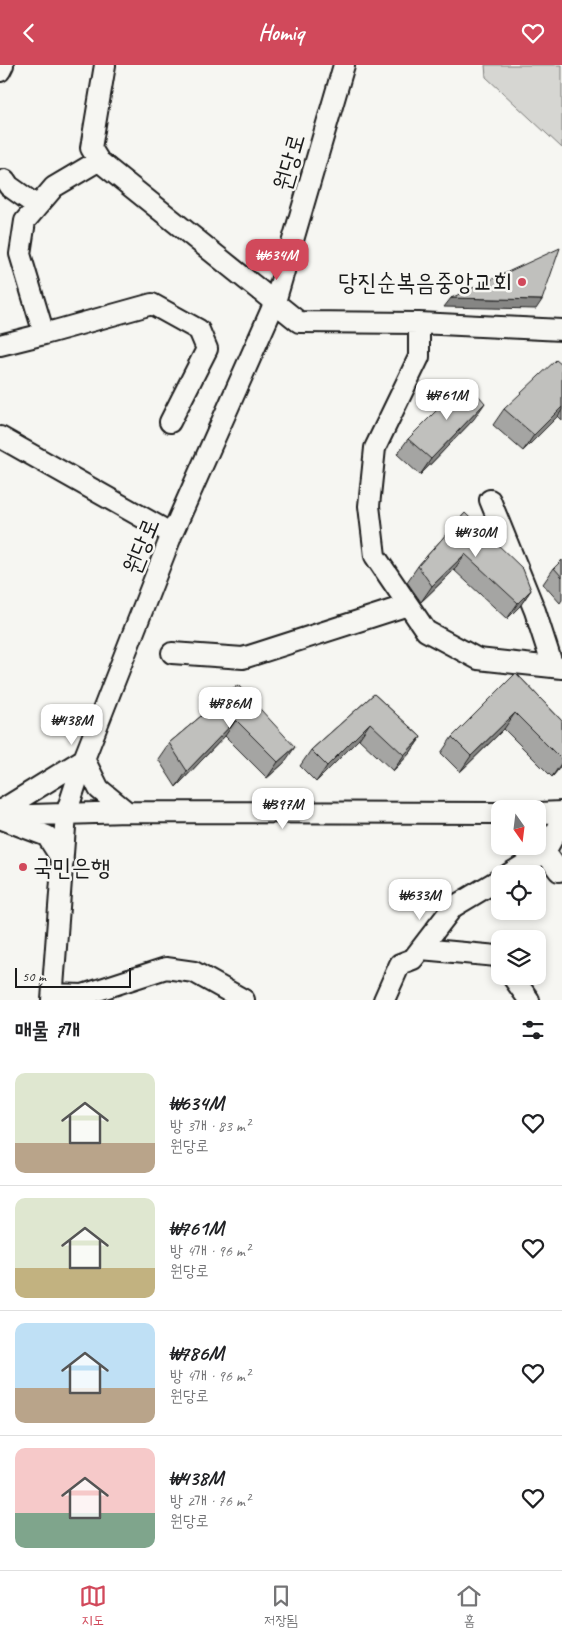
<!DOCTYPE html>
<html lang="ko">
<head>
<meta charset="utf-8">
<style>
  body { margin:0; font-family:Caveat,"Poor Story",sans-serif; background:#f6f6f6; color:#202124; height:100vh; display:flex; flex-direction:column; font-size:19px; white-space:nowrap }
  * { box-sizing:border-box; margin:0 }
  p { font-size:16px; color:#757577 }
  .icon { flex:none; width:28px; height:28px; fill:none; stroke:currentColor; stroke-width:2; stroke-linecap:round; stroke-linejoin:round }
  .map { position:relative; height:935px; overflow:hidden }
  .drawer { display:flex; flex-direction:column; background:#fff; flex:1 }
  .drawer>* { flex:none }
  .needle { width:32px; rotate:166deg }
  .controls { position:absolute; left:491px; top:735px; display:grid; gap:10px }
  .controls a { display:grid; place-items:center; width:55px; height:55px; border-radius:10px; background:#fff; box-shadow:0 2px 8px #0003; font-size:25px }
  .scale { position:absolute; left:15px; bottom:12px; width:116px; box-sizing:border-box; padding-left:5px; border:2px solid #1c1c1c; border-top:0; font-size:14px; line-height:18px; white-space:nowrap; color:#1c1c1c; -webkit-text-stroke:4px #f6f6f2; paint-order:stroke }
  .price { position:absolute; translate:-50% -42px; padding:0 11px; border-radius:10px; background:#fff; color:#222; font-size:16px; line-height:32px; filter:drop-shadow(0 1px 2px #0008) }
  .price::after { content:''; position:absolute; left:50%; top:30px; width:15px; height:11px; margin-left:-8px; background:inherit; clip-path:polygon(0 0,100% 0,50% 100%) }
  .price.selected { background:#d1495b; color:#fff }
  ul { padding:0; list-style:none }
  li { display:flex; align-items:center; gap:15px; height:125px; padding:0 15px }
  li+li { border-top:1px solid #e0e0e0 }
  li span { display:grid; place-items:center; flex:none; width:140px; height:100px; border-radius:10px; color:#555 }
  li>.icon { margin-inline-start:auto }
  span .icon { width:60px; height:60px; fill:#fffc; stroke-width:1 }
  li b { font-size:21px }
  h2 { display:flex; justify-content:space-between; align-items:center; height:60px; padding:0 15px; font-size:21px }
  header { display:flex; justify-content:space-between; align-items:center; height:65px; padding:0 15px; background:#d1495b; color:#fff; font-size:22px; font-weight:700 }
  .tabs { display:flex; justify-content:space-around; align-items:center; height:70px; border-top:1px solid #e0e0e0; background:#fff; font-size:14px; color:#757577 }
  .tabs a { display:grid; justify-items:center; gap:2px }
  .tabs .selected { color:#d1495b }
  .map>svg:first-child { display:block }
</style>
</head>
<body>
<header><svg class="icon" aria-label="back" viewBox="0 0 24 24"><path d="M15 5l-7 7 7 7"/></svg>Homiq<svg class="icon" aria-label="heart" viewBox="0 0 24 24"><path d="M12 20l-8-8c-3-5 5-10 8-4 3-6 11-1 8 4z"/></svg></header>
<div class="map">
<svg width="562" height="935" viewBox="0 0 562 935">
  <rect width="100%" height="100%" fill="#f6f6f2"/>
  <filter id="ink" filterUnits="userSpaceOnUse"><feTurbulence type="fractalNoise" baseFrequency=".02" numOctaves="2"/><feDisplacementMap in="SourceGraphic" scale="10" xChannelSelector="R" yChannelSelector="G"/><feConvolveMatrix kernelMatrix="1 2 1 2 8 2 1 2 1" color-interpolation-filters="sRGB"/></filter>
  <g filter="url(#ink)">
    <path fill="#d6d6d2" stroke="#797977" d="M 485,0 L 562,0 L 562,83 L 486,12 Z"/>
    <g fill="none" stroke-linecap="round" stroke-linejoin="round">
      <g stroke="#1c1c1c" stroke-width="24">
        <path id="minor" d="M 105,0 L 91,83 L 99,96 L 299,257 L 419,258 L 562,265
          M 0,6 L 3,0
          M 98,96 L 54,122 L 25,156 L 20,189 L 44,269 L 152,239 L 199,265 L 207,284 L 170,357
          M 5,115 L 9,121 L 37,141
          M 419,258 L 419,292 L 375,383 L 369,441 L 375,491 L 426,566 L 478,594 L 562,603
          M 0,280 L 44,269
          M 0,372 L 172,469
          M 490,435 L 535,546 L 553,602
          M 172,588 L 243,593 L 408,540
          M 0,746 L 84,694 L 99,724 L 127,747
          M 538,748 L 562,747
          M 0,751 L 127,747 L 500,748
          M 2,754 L 47,771 L 63,796
          M 538,764 L 545,787 L 559,806
          M 509,809 L 545,787 L 559,761 L 562,761
          M 421,884 L 497,891 L 500,895
          M 512,911 L 529,935
          M 53,929 L 83,930 L 166,903 L 194,907 L 244,935
          M 52,935 L 66,749 L 84,694 L 172,469 L 275,237 L 344,0
          M 384,935 L 400,899 L 413,894 L 453,842 L 500,814"/>
      </g>
      <use href="#minor" stroke="#f6f6f2" stroke-width="20"/>
    </g>
    <path fill="#a5a5a3" stroke="#1c1c1c" d="M 562,300 L 562,355 L 558,351 L 523,386 L 493,360 L 504,344 Z
      M 474,354 L 420,410 L 397,389 L 408,374 Z
      M 465,448 L 531,525 L 520,541 L 507,554 L 454,505 L 421,537 L 407,517 L 418,501 Z
      M 562,495 L 562,535 L 560,538 L 543,519 L 554,503 Z
      M 516,608 L 562,656 L 562,700 L 552,712 L 504,664 L 460,707 L 441,688 L 452,672 Z
      M 238,620 L 284,698 L 267,713 L 225,671 L 176,722 L 158,694 L 169,678 Z
      M 374,629 L 421,672 L 410,688 L 393,706 L 359,674 L 316,717 L 300,701 L 311,685 Z"/>
    <path fill="#868684" stroke="#1c1c1c" d="M 451,233 L 542,235 L 536,244 L 444,242 Z
      M 485,338 L 474,354 L 420,410 L 431,394 Z
      M 562,342 L 562,345 L 558,351 L 523,386 L 534,370 Z
      M 465,489 L 454,505 L 421,537 L 432,521 Z
      M 531,525 L 520,541 L 507,554 L 518,538 Z
      M 515,648 L 504,664 L 460,707 L 471,691 Z
      M 236,655 L 225,671 L 176,722 L 187,706 Z
      M 370,658 L 359,674 L 316,717 L 327,701 Z
      M 421,672 L 410,688 L 393,706 L 404,690 Z
      M 295,682 L 284,698 L 267,713 L 278,697 Z
      M 562,697 L 562,700 L 552,712 Z"/>
    <path fill="#c0c0bd" stroke="#1c1c1c" d="M 560,183 L 542,235 L 451,233 Z
      M 556,295 L 562,300 L 562,342 L 534,370 L 504,344 Z
      M 466,316 L 485,338 L 431,394 L 408,374 Z
      M 465,448 L 523,504 L 531,525 L 518,538 L 465,489 L 432,521 L 418,501 Z
      M 562,495 L 562,512 L 554,503 Z
      M 516,608 L 562,656 L 562,695 L 515,648 L 471,691 L 452,672 Z
      M 238,620 L 295,682 L 278,697 L 236,655 L 187,706 L 169,678 Z
      M 374,629 L 421,672 L 404,690 L 370,658 L 327,701 L 311,685 Z"/>
  </g>
  <g fill="#d1495b" stroke="#f6f6f2" stroke-width="2">
    <circle cx="522" cy="217" r="5"/>
    <circle cx="23" cy="802" r="5"/>
  </g>
  <g text-anchor="middle" stroke-width="5" stroke-linejoin="round" paint-order="stroke">
    <g font-size="24" fill="#1c1c1c" stroke="#f6f6f2">
      <text transform="translate(289 97) rotate(-74)" y="8">원당로</text>
      <text transform="translate(141 481) rotate(-68)" y="8">원당로</text>
    </g>
    <g font-size="24" fill="#1c1c1c" stroke="#f6f6f2" text-anchor="end">
      <text x="512" y="225">당진순복음중앙교회</text>
      <text x="33" y="810" text-anchor="start">국민은행</text>
    </g>
  </g>
</svg>
<div class="controls">
<a><svg class="needle" viewBox="-14 -14 28 28"><path d="M0-13l5 13h-10z" fill="#e53935"/><path d="M0 13l5-13h-10z" fill="#757577"/></svg></a>
<a><svg class="icon" aria-label="locate" viewBox="0 0 24 24"><circle cx="12" cy="12" r="6"/><path d="M12 2v4M12 18v4M2 12h4M18 12h4"/></svg></a>
<a><svg class="icon" aria-label="layers" viewBox="0 0 24 24"><path d="M12 4l9 5-9 5-9-5zM3 14l9 5 9-5"/></svg></a>
</div>
<div class="scale">50 m</div>
<b class="price selected" style="left:277px;top:216px">₩634M</b>
<b class="price" style="left:447px;top:356px">₩761M</b>
<b class="price" style="left:476px;top:493px">₩430M</b>
<b class="price" style="left:230px;top:664px">₩786M</b>
<b class="price" style="left:72px;top:681px">₩438M</b>
<b class="price" style="left:283px;top:765px">₩397M</b>
<b class="price" style="left:420px;top:856px">₩633M</b>
</div>
<section class="drawer">
<h2>매물 7개<svg class="icon" aria-label="filters" viewBox="0 0 24 24"><path d="M4 7h16M4 17h16"/><circle cx="9" cy="7" r="2"/><circle cx="15" cy="17" r="2"/></svg></h2>
<ul>
<li><span style="background:linear-gradient(#dfe7d0 70%,#b9a48a 0)"><svg class="icon" aria-label="home" viewBox="0 0 24 24"><path d="M3 11l9-7 9 7M6 9v11h12V9"/></svg></span><div><b>₩634M</b><p>방 3개 · 83 m²</p><p>원당로</p></div><svg class="icon" aria-label="heart" viewBox="0 0 24 24"><path d="M12 20l-8-8c-3-5 5-10 8-4 3-6 11-1 8 4z"/></svg></li>
<li><span style="background:linear-gradient(#dfe7d0 70%,#c2b280 0)"><svg class="icon" aria-label="home" viewBox="0 0 24 24"><path d="M3 11l9-7 9 7M6 9v11h12V9"/></svg></span><div><b>₩761M</b><p>방 4개 · 96 m²</p><p>원당로</p></div><svg class="icon" aria-label="heart" viewBox="0 0 24 24"><path d="M12 20l-8-8c-3-5 5-10 8-4 3-6 11-1 8 4z"/></svg></li>
<li><span style="background:linear-gradient(#bfe0f5 65%,#b9a48a 0)"><svg class="icon" aria-label="home" viewBox="0 0 24 24"><path d="M3 11l9-7 9 7M6 9v11h12V9"/></svg></span><div><b>₩786M</b><p>방 4개 · 96 m²</p><p>원당로</p></div><svg class="icon" aria-label="heart" viewBox="0 0 24 24"><path d="M12 20l-8-8c-3-5 5-10 8-4 3-6 11-1 8 4z"/></svg></li>
<li><span style="background:linear-gradient(#f6c9c9 65%,#7fa58c 0)"><svg class="icon" aria-label="home" viewBox="0 0 24 24"><path d="M3 11l9-7 9 7M6 9v11h12V9"/></svg></span><div><b>₩438M</b><p>방 2개 · 76 m²</p><p>원당로</p></div><svg class="icon" aria-label="heart" viewBox="0 0 24 24"><path d="M12 20l-8-8c-3-5 5-10 8-4 3-6 11-1 8 4z"/></svg></li>
</ul>
</section>
<nav class="tabs">
<a class="selected"><svg class="icon" aria-label="map" viewBox="0 0 24 24"><path d="M3 6l6-2 6 2 6-2v14l-6 2-6-2-6 2zM9 4v14M15 6v14"/></svg>지도</a>
<a><svg class="icon" aria-label="saved" viewBox="0 0 24 24"><path d="M7 4h10v16l-5-4-5 4z"/></svg>저장됨</a>
<a><svg class="icon" aria-label="home" viewBox="0 0 24 24"><path d="M3 11l9-7 9 7M6 9v11h12V9"/></svg>홈</a>
</nav>
</body>
</html>
